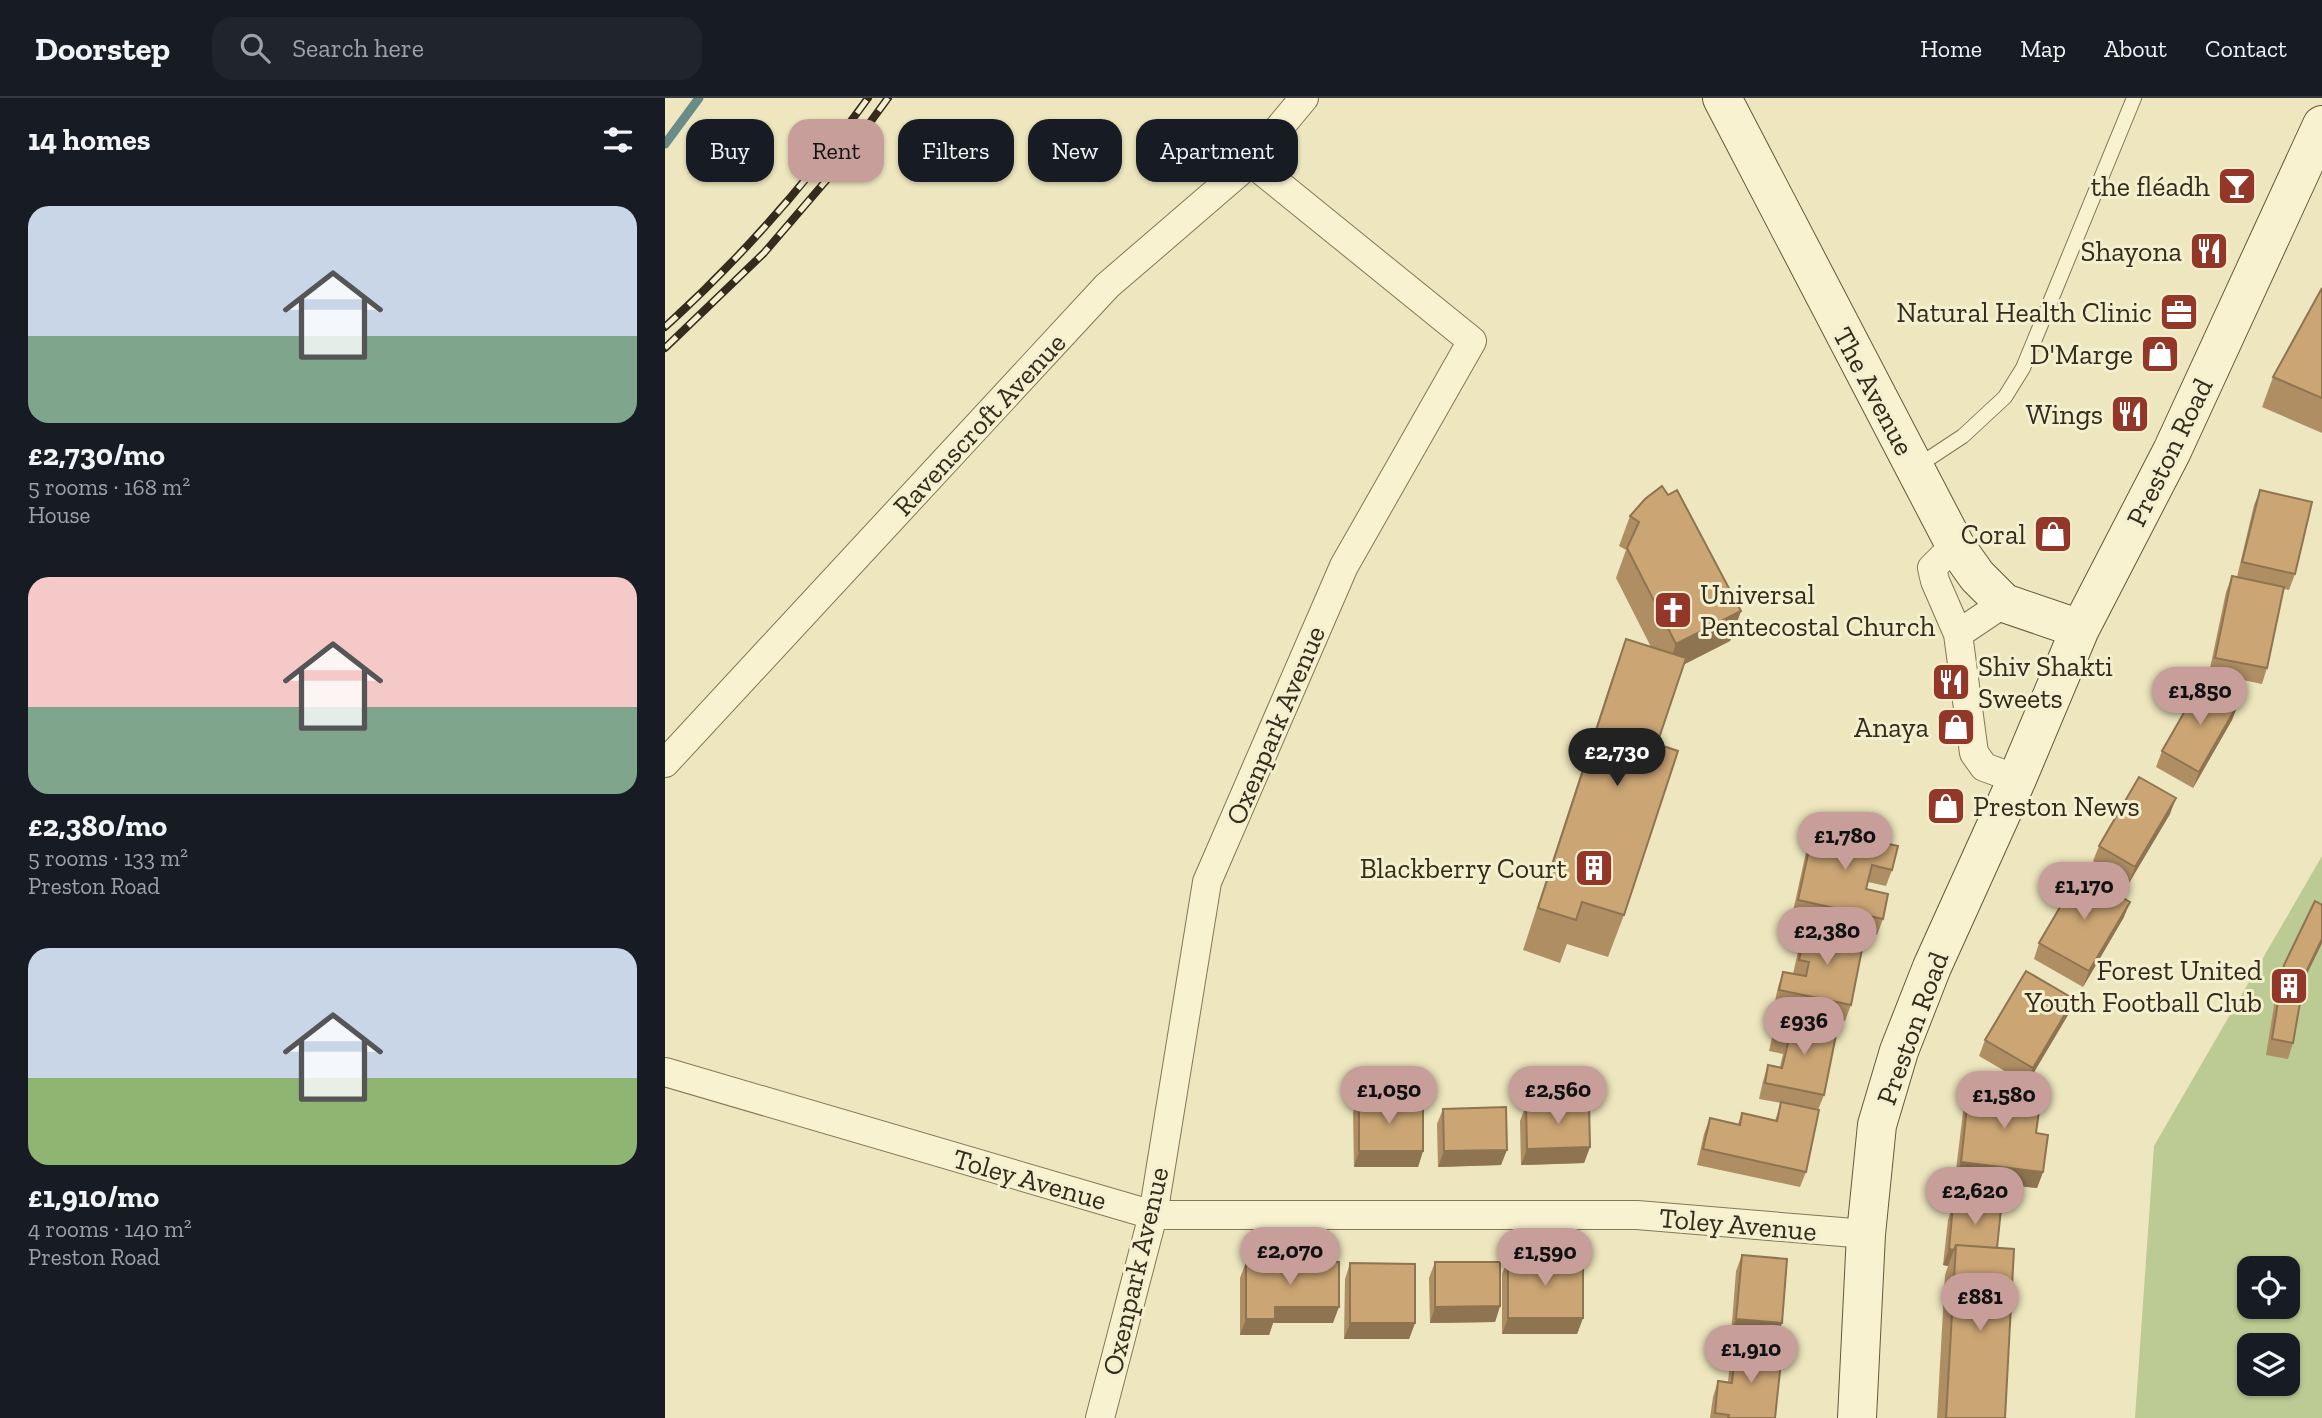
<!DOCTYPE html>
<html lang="en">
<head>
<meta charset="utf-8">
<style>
  body { margin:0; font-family:"Zilla Slab",serif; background:#20242c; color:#f1f3f6; height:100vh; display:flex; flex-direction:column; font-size:26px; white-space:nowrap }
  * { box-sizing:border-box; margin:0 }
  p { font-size:23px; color:#9ea1a6 }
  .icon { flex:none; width:38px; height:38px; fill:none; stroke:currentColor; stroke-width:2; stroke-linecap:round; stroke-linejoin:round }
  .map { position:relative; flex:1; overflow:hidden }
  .side { display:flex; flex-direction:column; background:#171b24; width:665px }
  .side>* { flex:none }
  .banner { position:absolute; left:21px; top:21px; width:665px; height:63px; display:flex; gap:14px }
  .buttons { position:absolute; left:1572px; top:1158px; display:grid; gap:14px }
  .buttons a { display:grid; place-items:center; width:63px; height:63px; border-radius:14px; background:#171b24; box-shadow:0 2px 5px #0004; font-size:35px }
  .price { position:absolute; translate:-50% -60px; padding:0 16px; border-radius:24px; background:#c79e99; color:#111; font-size:23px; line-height:46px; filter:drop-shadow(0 2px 4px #0008) }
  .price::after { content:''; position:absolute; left:50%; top:42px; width:21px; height:16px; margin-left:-10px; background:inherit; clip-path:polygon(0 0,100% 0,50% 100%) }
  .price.on { background:#222; color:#fff }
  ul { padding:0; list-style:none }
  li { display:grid; align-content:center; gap:14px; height:371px; padding:0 28px }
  li span { display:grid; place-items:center; height:217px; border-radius:21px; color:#555 }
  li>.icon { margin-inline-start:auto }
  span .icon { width:126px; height:126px; fill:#fffc; stroke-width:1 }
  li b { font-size:30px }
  h2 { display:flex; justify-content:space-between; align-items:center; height:84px; padding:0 28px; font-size:30px }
  .pill { padding:0 24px; border-radius:21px; background:#171b24; box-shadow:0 2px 5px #0004; font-size:24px; line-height:63px }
  .pill.on { background:#c79e99; color:#111 }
  header { display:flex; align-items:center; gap:42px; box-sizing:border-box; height:98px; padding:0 35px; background:#171b24; border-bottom:2px solid #363941 }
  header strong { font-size:33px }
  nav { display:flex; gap:38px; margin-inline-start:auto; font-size:24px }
  .search { width:490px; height:63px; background:#20242c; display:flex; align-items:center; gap:18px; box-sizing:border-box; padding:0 24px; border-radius:21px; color:#9ea1a6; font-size:26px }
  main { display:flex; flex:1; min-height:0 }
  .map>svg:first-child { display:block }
</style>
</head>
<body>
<header>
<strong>Doorstep</strong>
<div class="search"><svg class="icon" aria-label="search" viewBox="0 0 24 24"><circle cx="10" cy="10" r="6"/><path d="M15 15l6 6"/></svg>Search here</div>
<nav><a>Home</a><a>Map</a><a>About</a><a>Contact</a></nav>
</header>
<main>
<section class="side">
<h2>14 homes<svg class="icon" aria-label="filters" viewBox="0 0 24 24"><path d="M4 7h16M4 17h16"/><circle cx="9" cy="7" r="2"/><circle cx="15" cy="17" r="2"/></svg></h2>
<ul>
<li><span style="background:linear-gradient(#c9d6e8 60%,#7fa58c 0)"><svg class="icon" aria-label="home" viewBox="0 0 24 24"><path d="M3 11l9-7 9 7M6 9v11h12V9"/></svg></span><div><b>£2,730/mo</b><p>5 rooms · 168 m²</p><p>House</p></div></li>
<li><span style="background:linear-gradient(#f6c9c9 60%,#7fa58c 0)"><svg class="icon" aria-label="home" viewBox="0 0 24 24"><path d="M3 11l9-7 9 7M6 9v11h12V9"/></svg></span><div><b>£2,380/mo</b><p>5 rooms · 133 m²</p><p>Preston Road</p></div></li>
<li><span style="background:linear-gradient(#c9d6e8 60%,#8fb573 0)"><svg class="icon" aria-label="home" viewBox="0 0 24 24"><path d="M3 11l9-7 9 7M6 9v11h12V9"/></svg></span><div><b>£1,910/mo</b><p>4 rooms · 140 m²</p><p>Preston Road</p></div></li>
</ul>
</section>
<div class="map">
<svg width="1657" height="1320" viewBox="0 0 1657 1320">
  <rect width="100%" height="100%" fill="#ede6be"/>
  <path fill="#bcca93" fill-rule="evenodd" d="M 1657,758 L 1657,1320 L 1470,1320 L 1489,1048 ZM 1584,1171 L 1622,1171 L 1622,1209 L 1584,1209 ZM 1584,1248 L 1622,1248 L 1622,1286 L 1584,1286 Z"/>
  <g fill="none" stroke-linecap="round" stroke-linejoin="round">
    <path stroke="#698c88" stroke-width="9" d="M 0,46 L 34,0"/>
    <g stroke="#857657" stroke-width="16">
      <path id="lane" d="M 1251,369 L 1298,338 L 1340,299 L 1358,270 L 1469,0"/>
    </g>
    <g stroke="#857657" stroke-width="30">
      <path id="street" d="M 1290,447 L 1267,470 L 1270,483 L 1293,536 L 1309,655 L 1319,669 L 1352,681
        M 1293,536 L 1339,505
        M 0,665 L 442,188 L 586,64 L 639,0
        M 0,974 L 488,1117 L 972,1117 L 1201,1136
        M 435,1320 L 488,1117 L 542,784 L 679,468 L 807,243 L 586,64"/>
    </g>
    <g stroke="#66573b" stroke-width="40">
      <path id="secondary" d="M 1057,0 L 1290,447 L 1312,478 L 1339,505 L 1415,531
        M 1192,1320 L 1201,1136 L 1212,1027 L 1234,953 L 1267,869 L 1352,681 L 1415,531 L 1507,353 L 1657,27"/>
    </g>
    <use href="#lane" stroke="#f8f2d1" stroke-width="14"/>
    <use href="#street" stroke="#f8f2d1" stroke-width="28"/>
    <use href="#secondary" stroke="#f8f2d1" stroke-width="38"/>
    <g stroke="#342b1c" stroke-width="8">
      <path id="rail" d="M 0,229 C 76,160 143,84 203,0
        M 0,250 L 99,155 L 171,71 L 223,0"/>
    </g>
    <use href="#rail" stroke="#f4efce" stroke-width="5" stroke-dasharray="16" stroke-linecap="butt"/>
  </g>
  <path fill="#af8e64" d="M 1657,190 L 1657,335 L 1597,309 L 1608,279 Z
    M 1595,392 L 1630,476 L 1624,492 L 1619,491 L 1602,570 L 1597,586 L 1544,575 L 1561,494 L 1567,478 L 1572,479 L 1589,407 Z
    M 1003,397 L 1076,513 L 1065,543 L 1018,567 L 992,646 L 959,817 L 943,859 L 902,846 L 895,865 L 858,852 L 946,583 L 961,541 L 986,549 L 951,480 L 961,452 L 954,448 L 965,418 Z
    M 1573,606 L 1567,622 L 1528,690 L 1491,669 L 1497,653 Z
    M 1505,716 L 1464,785 L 1428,763 L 1434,748 Z
    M 1149,729 L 1227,772 L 1221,788 L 1203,784 L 1201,791 L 1218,821 L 1212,837 L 1127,818 L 1143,745 Z
    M 1657,807 L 1657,845 L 1639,882 L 1628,945 L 1623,961 L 1601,957 L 1613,883 L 1619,867 Z
    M 1459,819 L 1418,889 L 1369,861 L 1374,845 Z
    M 1141,829 L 1186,907 L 1180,923 L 1109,908 L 1113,889 L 1118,874 L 1128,876 L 1135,845 Z
    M 1409,901 L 1403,917 L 1362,986 L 1314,958 L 1320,942 Z
    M 1114,919 L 1159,997 L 1153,1012 L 1141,1074 L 1135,1089 L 1032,1067 L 1039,1036 L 1045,1020 L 1073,1026 L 1077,1015 L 1110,1023 L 1116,1005 L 1094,1001 L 1098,983 L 1103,967 L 1115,969 L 1118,956 L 1104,953 L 1108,935 Z
    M 1304,990 L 1371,1035 L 1378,1074 L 1372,1090 L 1290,1080 L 1299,1006 Z
    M 694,998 L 726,1011 L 758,1053 L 753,1069 L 689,1069 L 688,1014 Z
    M 861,1007 L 925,1049 L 919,1065 L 856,1067 L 855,1023 Z
    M 778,1011 L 836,1067 L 773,1069 L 772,1026 Z
    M 1288,1106 L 1332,1150 L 1340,1320 L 1272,1320 L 1280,1177 L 1283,1168 L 1278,1167 L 1283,1122 Z
    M 1077,1157 L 1112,1241 L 1066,1237 L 1071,1173 Z
    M 843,1160 L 918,1220 L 912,1236 L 837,1236 L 837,1176 Z
    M 581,1164 L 668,1225 L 608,1225 L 604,1237 L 575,1237 L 575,1180 Z
    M 770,1164 L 835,1208 L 830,1224 L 765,1225 L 764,1180 Z
    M 685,1165 L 750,1225 L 744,1241 L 679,1241 L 680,1181 Z
    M 1071,1248 L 1110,1320 L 1045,1320 L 1048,1299 L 1053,1283 L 1063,1284 L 1065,1264 Z"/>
  <path fill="#8e7451" d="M 1076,513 L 1065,543 L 1000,576 L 1011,546 Z
    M 1573,606 L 1567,622 L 1528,690 L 1534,674 Z
    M 1511,700 L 1505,716 L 1464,785 L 1470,769 Z
    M 1465,804 L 1459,819 L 1418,889 L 1424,873 Z
    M 1657,841 L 1657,845 L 1634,892 L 1640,876 Z
    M 1409,901 L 1403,917 L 1362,986 L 1368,970 Z
    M 925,1049 L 919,1065 L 856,1067 L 862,1051 Z
    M 842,1052 L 836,1067 L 773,1069 L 779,1053 Z
    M 694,1053 L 758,1053 L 753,1069 L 689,1069 Z
    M 1296,1064 L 1378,1074 L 1372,1090 L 1290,1080 Z
    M 1284,1151 L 1289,1152 L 1283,1168 L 1278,1167 Z
    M 835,1208 L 830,1224 L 765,1225 L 770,1209 Z
    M 610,1209 L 674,1209 L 668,1225 L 608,1225 L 604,1237 L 575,1237 L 581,1221 Z
    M 843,1220 L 918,1220 L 912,1236 L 837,1236 Z
    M 1071,1221 L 1117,1225 L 1112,1241 L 1066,1237 Z
    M 685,1225 L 750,1225 L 744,1241 L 679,1241 Z"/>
  <path fill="#cba574" stroke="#8e7451" stroke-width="2" d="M 1657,190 L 1657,300 L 1608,279 Z
    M 997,388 L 1003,397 L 1012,392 L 1076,513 L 1011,546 L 962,450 L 974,424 L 965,418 L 980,401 Z
    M 1595,392 L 1647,404 L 1630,476 L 1577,464 Z
    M 1567,478 L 1619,489 L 1602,570 L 1550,560 Z
    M 961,541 L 1021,560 L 992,646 L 1013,653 L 959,817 L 917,804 L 911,822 L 873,810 Z
    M 1536,585 L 1573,606 L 1534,674 L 1497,653 Z
    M 1474,679 L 1511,700 L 1470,769 L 1434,748 Z
    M 1149,729 L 1233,748 L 1227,772 L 1207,767 L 1201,791 L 1223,796 L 1218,821 L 1133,802 Z
    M 1415,775 L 1465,804 L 1424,873 L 1374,845 Z
    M 1650,803 L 1657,807 L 1657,841 L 1640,876 L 1628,945 L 1607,941 L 1619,867 Z
    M 1141,829 L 1199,841 L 1186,907 L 1114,892 L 1118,874 L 1141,878 L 1144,864 L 1134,862 Z
    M 1361,873 L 1409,901 L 1368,970 L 1320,942 Z
    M 1114,919 L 1172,932 L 1159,997 L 1100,985 L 1103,967 L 1117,970 L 1121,954 L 1124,940 L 1110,937 Z
    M 1304,990 L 1376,998 L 1371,1035 L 1383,1037 L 1378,1074 L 1296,1064 Z
    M 694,998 L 726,998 L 726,1011 L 758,1011 L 758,1053 L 694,1053 Z
    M 1116,1004 L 1154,1012 L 1141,1074 L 1038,1051 L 1045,1020 L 1075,1027 L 1077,1015 L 1112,1023 Z
    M 924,1005 L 925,1049 L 862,1051 L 861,1007 Z
    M 841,1009 L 842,1052 L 779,1053 L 778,1011 Z
    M 1288,1106 L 1336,1111 L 1332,1150 L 1291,1147 L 1289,1152 L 1284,1151 Z
    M 1291,1147 L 1349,1151 L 1340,1320 L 1281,1320 Z
    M 1077,1157 L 1122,1161 L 1117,1225 L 1071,1221 Z
    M 843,1160 L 918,1160 L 918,1220 L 843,1220 Z
    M 581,1164 L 674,1164 L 674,1209 L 610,1209 L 610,1221 L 581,1221 Z
    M 770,1164 L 835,1164 L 835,1208 L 770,1209 Z
    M 685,1165 L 750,1166 L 750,1225 L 685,1225 Z
    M 1071,1248 L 1117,1254 L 1110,1320 L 1063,1320 L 1064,1317 L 1050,1315 L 1053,1283 L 1067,1285 Z"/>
  <defs>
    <g id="bar-square" transform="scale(2.0125)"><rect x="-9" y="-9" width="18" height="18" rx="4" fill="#933728" stroke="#f4efce"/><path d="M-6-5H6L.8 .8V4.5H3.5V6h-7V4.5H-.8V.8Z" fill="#fff"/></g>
    <g id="restaurant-square" transform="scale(2.0125)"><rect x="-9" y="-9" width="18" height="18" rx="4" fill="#933728" stroke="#f4efce"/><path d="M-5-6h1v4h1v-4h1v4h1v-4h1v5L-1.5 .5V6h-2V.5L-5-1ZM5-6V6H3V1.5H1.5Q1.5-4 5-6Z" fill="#fff"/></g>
    <g id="office-square" transform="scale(2.0125)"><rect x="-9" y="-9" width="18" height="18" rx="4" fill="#933728" stroke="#f4efce"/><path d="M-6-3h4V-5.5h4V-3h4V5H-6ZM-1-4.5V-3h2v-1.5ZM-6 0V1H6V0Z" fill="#fff"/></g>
    <g id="shop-square" transform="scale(2.0125)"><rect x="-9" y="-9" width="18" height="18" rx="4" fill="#933728" stroke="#f4efce"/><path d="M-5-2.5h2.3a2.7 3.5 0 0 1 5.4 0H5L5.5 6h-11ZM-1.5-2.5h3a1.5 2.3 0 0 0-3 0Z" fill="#fff"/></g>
    <g id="church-square" transform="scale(2.0125)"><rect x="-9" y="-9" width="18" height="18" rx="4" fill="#933728" stroke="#f4efce"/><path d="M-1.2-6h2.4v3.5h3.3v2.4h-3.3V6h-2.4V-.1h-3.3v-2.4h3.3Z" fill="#fff"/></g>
    <g id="building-square" transform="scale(2.0125)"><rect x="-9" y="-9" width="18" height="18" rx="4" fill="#933728" stroke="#f4efce"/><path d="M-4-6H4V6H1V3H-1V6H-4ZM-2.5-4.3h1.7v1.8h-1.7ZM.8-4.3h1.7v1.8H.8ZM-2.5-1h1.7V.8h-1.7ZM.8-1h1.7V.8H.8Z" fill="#fff"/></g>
  </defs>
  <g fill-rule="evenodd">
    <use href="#bar-square" x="1572" y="88"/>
    <use href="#restaurant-square" x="1544" y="153"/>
    <use href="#office-square" x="1514" y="214"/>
    <use href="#shop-square" x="1495" y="256"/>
    <use href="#restaurant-square" x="1465" y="316"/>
    <use href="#shop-square" x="1388" y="436"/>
    <use href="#church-square" x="1008" y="512"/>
    <use href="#restaurant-square" x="1286" y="584"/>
    <use href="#shop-square" x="1291" y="629"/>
    <use href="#shop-square" x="1281" y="708"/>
    <use href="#building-square" x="929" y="770"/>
    <use href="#building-square" x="1624" y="888"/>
  </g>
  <g text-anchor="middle" stroke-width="6" stroke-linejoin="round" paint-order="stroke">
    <g font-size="28" fill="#342b1c" stroke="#f4efce" text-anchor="end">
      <text x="1545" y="98">the fléadh</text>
      <text x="1517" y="163">Shayona</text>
      <text x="1487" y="224">Natural Health Clinic</text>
      <text x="1468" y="266">D'Marge</text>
      <text x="1438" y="326">Wings</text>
      <text x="1361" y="446">Coral</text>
      <text x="1035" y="506" text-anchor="start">Universal<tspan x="1035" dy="32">Pentecostal Church</tspan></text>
      <text x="1313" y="578" text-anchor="start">Shiv Shakti<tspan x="1313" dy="32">Sweets</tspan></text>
      <text x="1264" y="639">Anaya</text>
      <text x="1308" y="718" text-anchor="start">Preston News</text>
      <text x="902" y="780">Blackberry Court</text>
      <text x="1597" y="882">Forest United<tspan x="1597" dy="32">Youth Football Club</tspan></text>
    </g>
    <g font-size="28" fill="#342b1c" stroke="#f4efce">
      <text transform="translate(1209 293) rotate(62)" y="10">The Avenue</text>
      <text transform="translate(314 326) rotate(-47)" y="10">Ravenscroft Avenue</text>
      <text transform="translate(1504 354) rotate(-64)" y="10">Preston Road</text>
      <text transform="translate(610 627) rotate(-67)" y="10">Oxenpark Avenue</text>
      <text transform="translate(1247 930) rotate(-70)" y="10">Preston Road</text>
      <text transform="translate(365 1081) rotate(16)" y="10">Toley Avenue</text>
      <text transform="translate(1073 1126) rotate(5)" y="10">Toley Avenue</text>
      <text transform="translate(470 1173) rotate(-77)" y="10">Oxenpark Avenue</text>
    </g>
  </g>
</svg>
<div class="buttons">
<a><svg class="icon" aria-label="locate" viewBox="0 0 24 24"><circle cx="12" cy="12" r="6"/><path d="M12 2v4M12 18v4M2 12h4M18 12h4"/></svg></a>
<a><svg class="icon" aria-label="layers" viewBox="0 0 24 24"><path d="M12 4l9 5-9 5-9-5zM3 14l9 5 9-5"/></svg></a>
</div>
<b class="price" style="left:1535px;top:629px">£1,850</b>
<b class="price on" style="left:952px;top:690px">£2,730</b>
<b class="price" style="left:1180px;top:774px">£1,780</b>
<b class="price" style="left:1419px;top:824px">£1,170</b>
<b class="price" style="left:1162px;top:869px">£2,380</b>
<b class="price" style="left:1139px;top:959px">£936</b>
<b class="price" style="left:724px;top:1028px">£1,050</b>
<b class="price" style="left:893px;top:1028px">£2,560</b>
<b class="price" style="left:1339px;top:1033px">£1,580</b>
<b class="price" style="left:1310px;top:1129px">£2,620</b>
<b class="price" style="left:625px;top:1189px">£2,070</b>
<b class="price" style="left:880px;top:1190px">£1,590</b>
<b class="price" style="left:1315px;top:1235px">£881</b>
<b class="price" style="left:1086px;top:1287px">£1,910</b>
<div class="banner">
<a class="pill">Buy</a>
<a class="pill on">Rent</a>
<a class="pill">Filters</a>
<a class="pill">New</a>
<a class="pill">Apartment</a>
</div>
</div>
</main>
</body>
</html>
